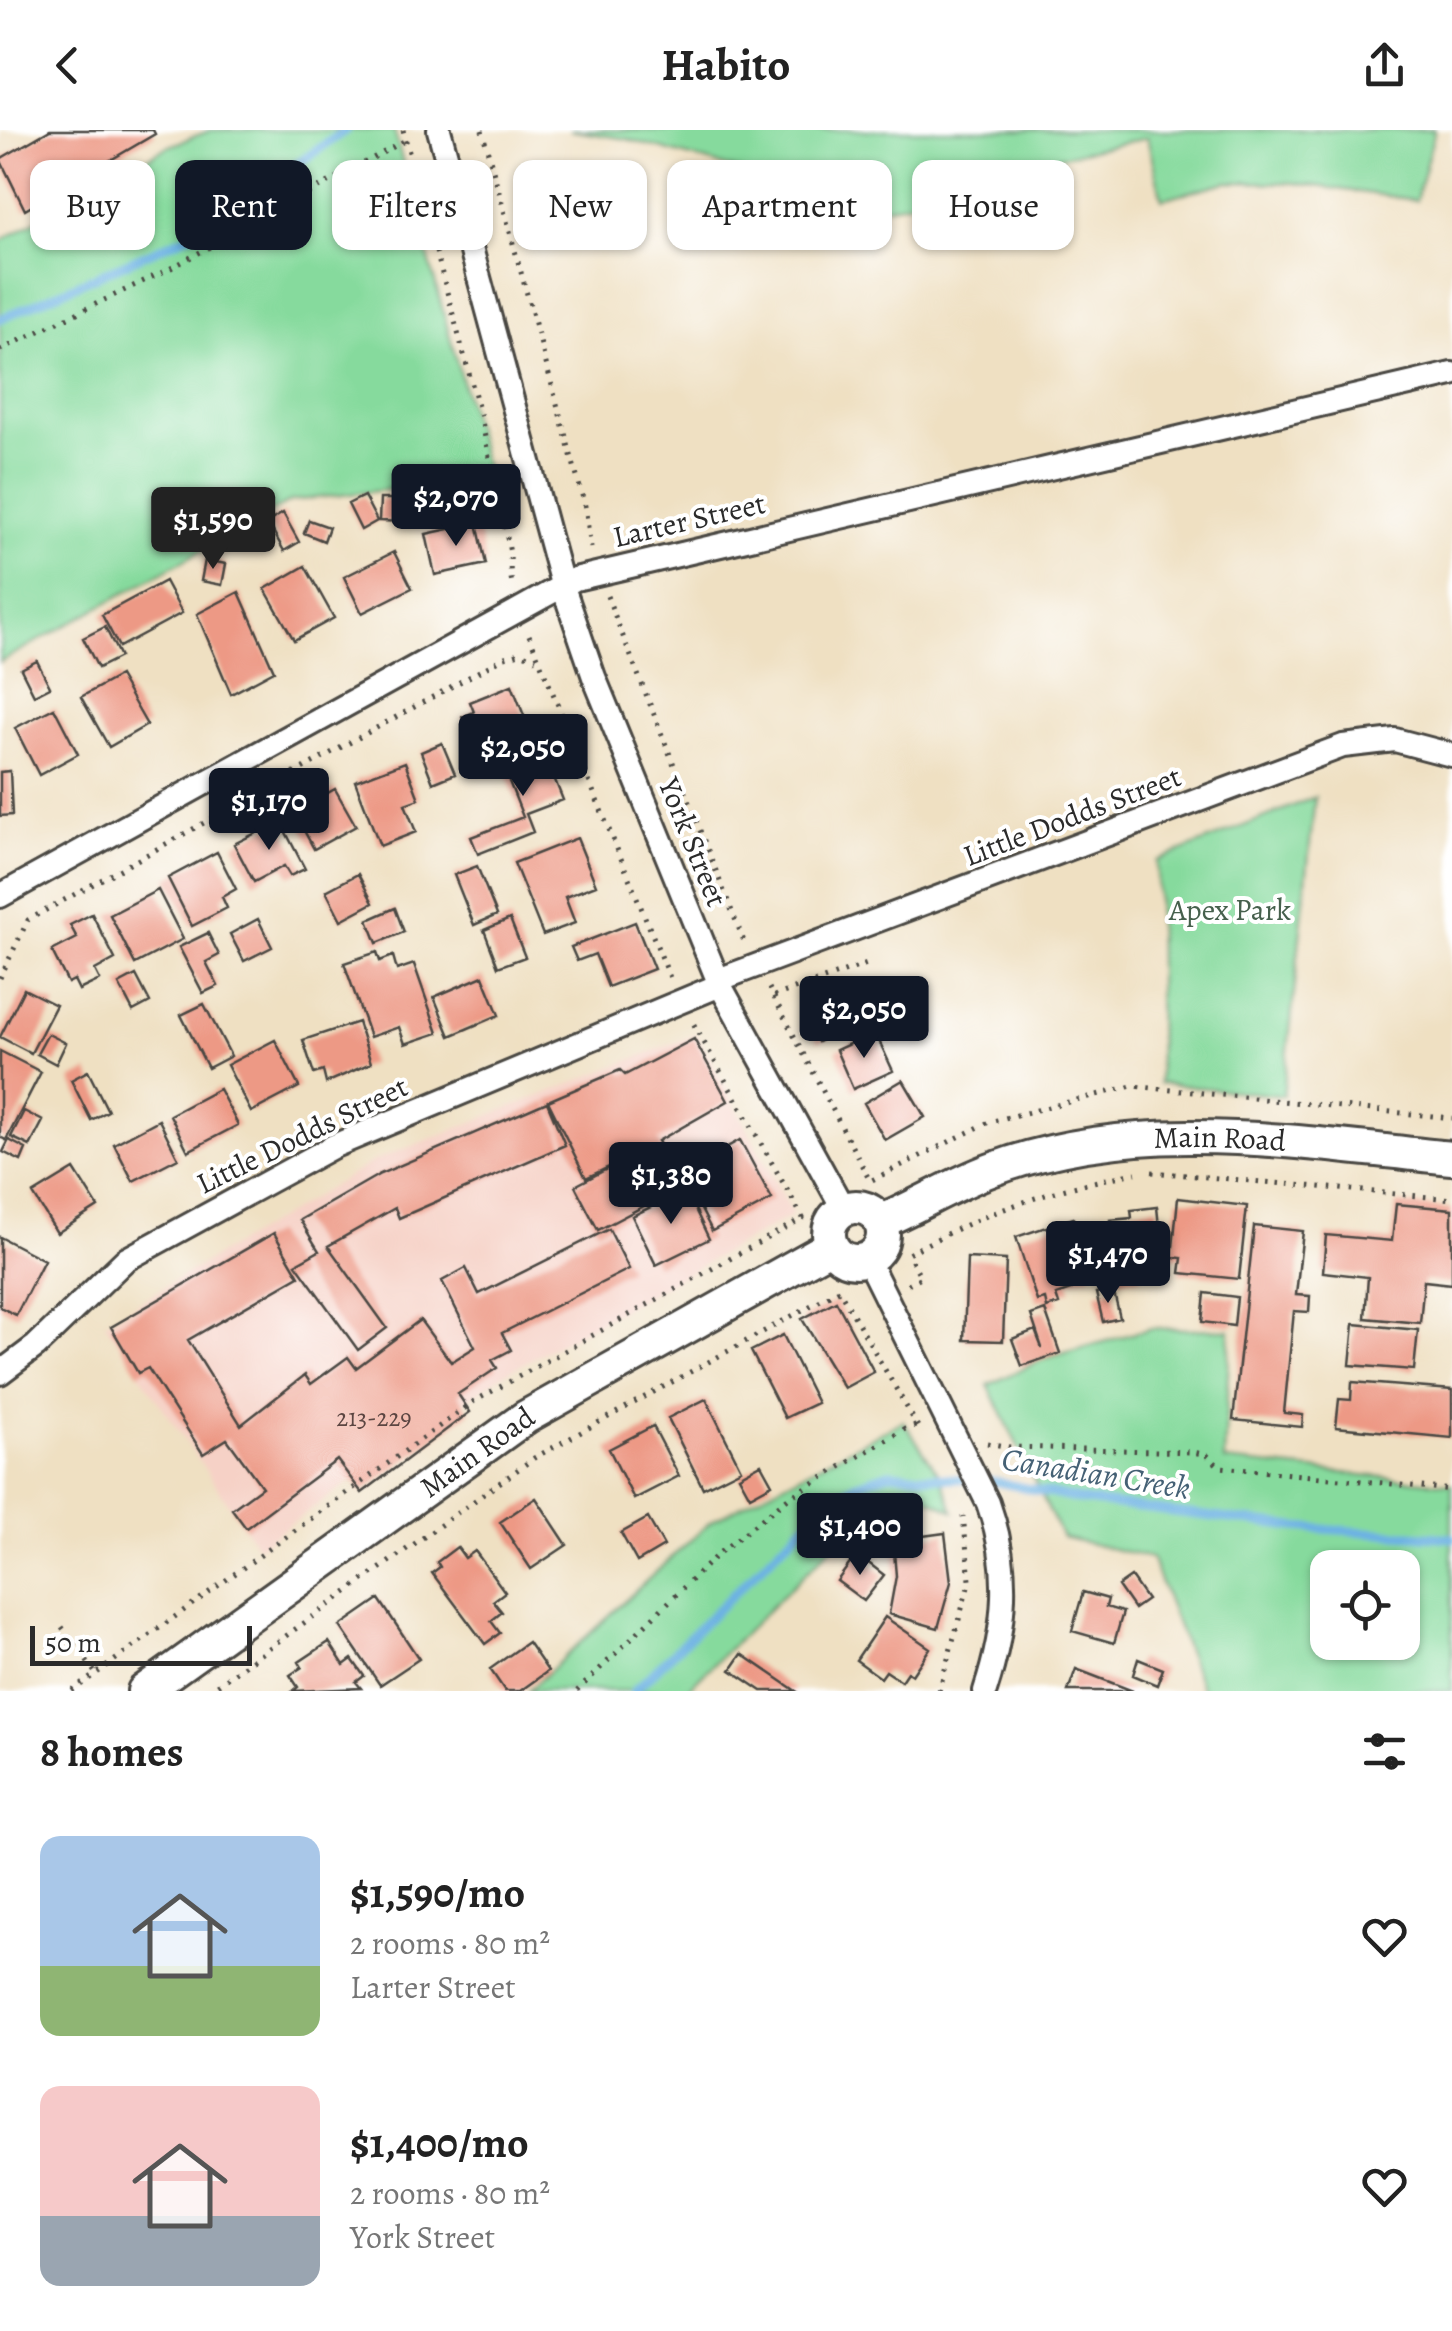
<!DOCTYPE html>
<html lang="en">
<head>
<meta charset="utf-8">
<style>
  body { margin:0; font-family:Alegreya,serif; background:#f6f6f6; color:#222; height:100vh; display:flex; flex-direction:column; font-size:38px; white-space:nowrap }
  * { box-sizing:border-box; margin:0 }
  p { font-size:32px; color:#767676 }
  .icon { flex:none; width:55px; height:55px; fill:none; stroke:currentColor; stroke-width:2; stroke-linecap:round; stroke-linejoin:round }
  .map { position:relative; height:1561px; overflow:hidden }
  .sheet { display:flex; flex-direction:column; background:#fff; flex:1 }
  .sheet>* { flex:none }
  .top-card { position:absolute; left:30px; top:30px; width:1392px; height:90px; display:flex; gap:20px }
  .buttons { position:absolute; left:1310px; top:1420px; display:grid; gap:20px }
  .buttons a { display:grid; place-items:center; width:110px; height:110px; border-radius:20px; background:#fff; box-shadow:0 2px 8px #0004; font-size:50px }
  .scale { position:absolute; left:30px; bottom:25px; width:222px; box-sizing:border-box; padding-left:10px; border:5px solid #2b2b2b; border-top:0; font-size:28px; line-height:35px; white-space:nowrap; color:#2b2b2b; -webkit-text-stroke:8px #fff; paint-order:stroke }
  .price { position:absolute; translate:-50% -85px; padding:0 22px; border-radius:10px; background:#111827; color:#fff; font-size:32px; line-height:65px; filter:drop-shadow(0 2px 5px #0008) }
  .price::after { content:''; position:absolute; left:50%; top:60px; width:30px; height:22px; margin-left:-15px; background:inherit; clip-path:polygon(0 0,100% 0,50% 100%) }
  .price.current { background:#222; color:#fff }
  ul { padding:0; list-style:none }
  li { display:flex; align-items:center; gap:30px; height:250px; padding:0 40px }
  li span { display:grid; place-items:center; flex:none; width:280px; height:200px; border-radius:20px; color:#555 }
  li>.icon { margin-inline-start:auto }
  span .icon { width:120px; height:120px; fill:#fffc; stroke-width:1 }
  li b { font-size:42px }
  h2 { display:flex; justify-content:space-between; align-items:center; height:120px; padding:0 40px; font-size:42px }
  .chip { padding:0 35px; border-radius:20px; background:#fff; box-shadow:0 2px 8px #0004; font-size:35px; line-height:90px }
  .chip.current { background:#111827; color:#fff }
  header { display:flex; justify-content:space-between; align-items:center; height:130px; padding:0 40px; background:#fff; font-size:45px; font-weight:700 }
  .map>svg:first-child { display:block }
</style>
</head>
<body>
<header><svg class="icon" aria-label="back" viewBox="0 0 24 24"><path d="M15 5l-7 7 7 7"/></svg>Habito<svg class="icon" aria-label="share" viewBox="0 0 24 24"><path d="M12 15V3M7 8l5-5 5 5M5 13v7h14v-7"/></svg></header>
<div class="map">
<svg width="1452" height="1561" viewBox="0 0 1452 1561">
  <rect width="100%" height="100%" fill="#fff"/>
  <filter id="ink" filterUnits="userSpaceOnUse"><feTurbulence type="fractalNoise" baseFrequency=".01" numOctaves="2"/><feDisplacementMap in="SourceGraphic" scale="20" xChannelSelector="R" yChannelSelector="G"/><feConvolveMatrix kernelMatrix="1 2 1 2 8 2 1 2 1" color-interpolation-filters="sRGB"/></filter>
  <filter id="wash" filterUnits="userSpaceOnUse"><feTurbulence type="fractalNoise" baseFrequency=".0048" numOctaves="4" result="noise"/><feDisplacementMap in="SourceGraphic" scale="40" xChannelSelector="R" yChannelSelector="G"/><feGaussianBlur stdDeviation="2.25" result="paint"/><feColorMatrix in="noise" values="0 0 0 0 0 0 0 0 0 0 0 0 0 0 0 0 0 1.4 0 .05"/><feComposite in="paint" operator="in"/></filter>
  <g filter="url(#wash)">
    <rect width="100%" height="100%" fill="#efe0c2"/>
    <path fill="#f6d1c6" d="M 697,904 L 793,1085 L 502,1245 L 258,1417 L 105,1193 L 374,1031 Z"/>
    <path fill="#86da9d" stroke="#588264" stroke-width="2.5" fill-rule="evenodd" d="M 211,0 L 394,0 L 488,348 L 291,371 L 0,532 L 0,111 L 167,17 Z
      M 569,0 L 1435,0 L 1416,70 L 1295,53 L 1227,52 L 1162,69 L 1147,8 L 1030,33 L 952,64 L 876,79 L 627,9 Z
      M 1315,667 L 1283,966 L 1159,953 L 1157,731 Z
      M 1152,1198 L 1230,1200 L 1224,1331 L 1452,1354 L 1452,1561 L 1203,1561 L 1151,1428 L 1062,1407 L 988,1255 L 1044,1229 ZM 1328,1438 L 1402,1438 L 1402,1512 L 1328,1512 Z
      M 903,1291 L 941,1347 L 954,1381 L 919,1364 L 856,1393 L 686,1561 L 528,1561 L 710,1392 Z"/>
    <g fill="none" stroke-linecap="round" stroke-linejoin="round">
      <path stroke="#6db2e3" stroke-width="9" d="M 0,189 L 205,98 L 346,0
        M 634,1561 L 815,1384 L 855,1355 L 889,1343 L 998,1352 L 1084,1371 L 1294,1397 L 1452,1408"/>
    </g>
    <g id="blocks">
      <path fill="#ed9985" d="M 50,0 L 153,0 L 155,4 L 25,80 L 0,29 Z
        M 364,366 L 377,391 L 361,400 L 348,374 Z
        M 380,369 L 407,369 L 406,392 L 379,391 Z
        M 283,383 L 299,412 L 284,421 L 268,392 Z
        M 309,390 L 329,397 L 324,411 L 304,403 Z
        M 477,393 L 486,434 L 435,445 L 426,404 Z
        M 394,422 L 412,458 L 362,483 L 344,447 Z
        M 205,430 L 226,434 L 222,455 L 201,451 Z
        M 305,436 L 334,488 L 294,510 L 265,459 Z
        M 165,451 L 182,483 L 119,517 L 102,485 Z
        M 239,462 L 274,541 L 231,564 L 197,484 Z
        M 105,497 L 120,527 L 98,538 L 83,508 Z
        M 37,531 L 50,557 L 34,565 L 21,539 Z
        M 119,546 L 147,595 L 109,617 L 81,567 Z
        M 512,555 L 532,606 L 478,627 L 462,587 L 474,582 L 470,572 Z
        M 54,578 L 78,624 L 39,645 L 15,598 Z
        M 442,613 L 455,644 L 433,653 L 421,622 Z
        M 543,620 L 563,670 L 526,684 L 533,702 L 478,724 L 471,707 L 523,687 L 503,636 Z
        M 405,632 L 419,669 L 405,674 L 416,702 L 380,716 L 355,651 Z
        M 10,641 L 12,685 L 0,686 L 0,642 Z
        M 335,659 L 356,696 L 314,719 L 294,682 Z
        M 280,691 L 305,739 L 290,746 L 284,736 L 254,752 L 234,714 Z
        M 577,708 L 596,755 L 565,767 L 575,793 L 543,805 L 514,733 Z
        M 217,722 L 236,759 L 222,767 L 227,778 L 192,796 L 168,748 Z
        M 477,736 L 497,785 L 474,795 L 454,745 Z
        M 358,744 L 373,773 L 341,790 L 326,761 Z
        M 158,760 L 183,809 L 135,834 L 110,785 Z
        M 395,778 L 404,802 L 377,813 L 368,790 Z
        M 92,784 L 115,829 L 95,840 L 100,850 L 79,860 L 74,850 L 68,853 L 52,821 L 77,808 L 70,795 Z
        M 258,789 L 272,817 L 244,831 L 230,804 Z
        M 510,789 L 525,827 L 498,837 L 484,800 Z
        M 635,792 L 654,839 L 608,857 L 595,824 L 577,831 L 571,817 Z
        M 208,803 L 219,825 L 206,832 L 218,856 L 203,863 L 179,817 Z
        M 377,822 L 380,831 L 393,826 L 397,840 L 414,834 L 438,903 L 405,914 L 399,897 L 370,907 L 344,833 Z
        M 136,845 L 150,872 L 133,881 L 119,854 Z
        M 483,846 L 499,885 L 450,906 L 434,867 Z
        M 24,859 L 56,875 L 31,923 L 0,907 Z
        M 847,863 L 860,890 L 818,912 L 804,884 Z
        M 204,874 L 231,926 L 208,938 L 181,885 Z
        M 358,892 L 371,933 L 326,953 L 323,941 L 314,944 L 303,910 Z
        M 875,902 L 893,941 L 853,959 L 836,920 Z
        M 48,904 L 66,913 L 56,934 L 37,924 Z
        M 694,909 L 728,971 L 658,1011 L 682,1056 L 598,1100 L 575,1056 L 624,1030 L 586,1048 L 548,971 L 620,940 L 625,945 Z
        M 275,910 L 299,957 L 251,982 L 227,935 Z
        M 0,921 L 41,942 L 6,1010 L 0,1007 Z
        M 88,941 L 108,981 L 91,990 L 71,950 Z
        M 903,950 L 925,987 L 885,1010 L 864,973 Z
        M 219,959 L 238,995 L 188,1021 L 170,985 Z
        M 547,972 L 565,1015 L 399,1088 L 395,1078 L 328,1116 L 387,1198 L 358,1220 L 296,1134 L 319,1121 L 300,1090 L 380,1044 Z
        M 24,981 L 43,991 L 30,1016 L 11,1007 Z
        M 159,990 L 178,1028 L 133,1051 L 114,1014 Z
        M 9,1010 L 26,1019 L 21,1031 L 3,1022 Z
        M 740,1010 L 772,1069 L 712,1101 L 682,1042 Z
        M 74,1039 L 98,1077 L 57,1103 L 33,1064 Z
        M 686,1060 L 709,1109 L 656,1135 L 632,1086 Z
        M 1178,1068 L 1247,1076 L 1239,1149 L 1180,1143 L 1182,1128 L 1172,1127 Z
        M 1396,1074 L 1452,1079 L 1452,1154 L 1424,1151 L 1420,1193 L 1365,1188 L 1368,1147 L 1323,1142 L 1326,1105 L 1392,1111 Z
        M 1157,1077 L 1163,1136 L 1141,1138 L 1141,1147 L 1119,1149 L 1117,1140 L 1101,1142 L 1098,1112 L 1112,1111 L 1110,1090 L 1132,1088 L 1131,1080 Z
        M 1073,1088 L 1091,1144 L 1069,1151 L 1071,1160 L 1056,1165 L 1059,1174 L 1047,1178 L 1045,1169 L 1037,1171 L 1016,1107 Z
        M 1254,1096 L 1303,1101 L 1296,1165 L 1310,1166 L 1309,1182 L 1294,1181 L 1284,1283 L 1303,1285 L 1302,1297 L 1233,1290 Z
        M 609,1099 L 629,1139 L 502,1203 L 511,1220 L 492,1230 L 497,1238 L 458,1264 L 470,1282 L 362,1363 L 337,1330 L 246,1398 L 232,1379 L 262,1357 L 227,1309 L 203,1324 L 148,1238 L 138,1243 L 111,1197 L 274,1103 L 299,1146 L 188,1210 L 241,1295 L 305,1245 L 311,1254 L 348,1227 L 356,1238 L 420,1190 L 451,1232 L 475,1217 L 442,1151 L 466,1138 L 479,1164 Z
        M 0,1107 L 44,1130 L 16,1185 L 0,1177 Z
        M 967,1128 L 1006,1130 L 1003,1211 L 964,1210 Z
        M 1113,1159 L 1120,1188 L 1103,1192 L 1096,1163 Z
        M 1205,1163 L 1237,1167 L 1234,1196 L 1202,1192 Z
        M 836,1171 L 874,1242 L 844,1258 L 802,1189 Z
        M 1045,1180 L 1060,1223 L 1022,1236 L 1012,1209 L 1035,1200 L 1042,1218 L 1031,1185 Z
        M 1354,1194 L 1418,1200 L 1414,1240 L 1350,1235 Z
        M 783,1205 L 817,1273 L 785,1288 L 751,1221 Z
        M 1352,1252 L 1452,1260 L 1452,1308 L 1336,1297 L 1339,1269 L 1351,1270 Z
        M 706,1269 L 741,1339 L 703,1358 L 668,1288 Z
        M 653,1296 L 679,1346 L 634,1369 L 609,1319 Z
        M 761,1334 L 772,1354 L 750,1366 L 739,1346 Z
        M 536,1368 L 567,1415 L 531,1439 L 500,1392 Z
        M 648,1388 L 664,1416 L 637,1432 L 621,1403 Z
        M 945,1403 L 951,1452 L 938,1498 L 889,1484 L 896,1446 L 893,1410 Z
        M 457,1417 L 465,1428 L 475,1421 L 505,1462 L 493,1471 L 502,1482 L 491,1491 L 500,1503 L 485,1514 L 432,1443 L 440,1437 L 437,1432 Z
        M 857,1424 L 884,1445 L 864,1471 L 837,1451 Z
        M 1131,1447 L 1147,1470 L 1134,1479 L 1118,1456 Z
        M 1083,1462 L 1108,1469 L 1106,1477 L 1123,1482 L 1114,1513 L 1072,1501 Z
        M 379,1469 L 419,1529 L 380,1555 L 340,1496 Z
        M 885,1487 L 930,1518 L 912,1545 L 907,1542 L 901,1551 L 886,1541 L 881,1548 L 856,1530 Z
        M 329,1512 L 344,1535 L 352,1529 L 364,1546 L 356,1552 L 361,1558 L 293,1561 L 298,1557 L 290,1545 L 302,1537 L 299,1532 Z
        M 528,1512 L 548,1541 L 520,1561 L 505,1561 L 490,1539 Z
        M 742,1524 L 796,1561 L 762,1561 L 731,1540 Z
        M 1138,1529 L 1163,1539 L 1157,1555 L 1133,1545 Z
        M 1076,1539 L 1133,1561 L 1068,1561 Z"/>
    </g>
  </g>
  <g filter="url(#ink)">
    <use href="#blocks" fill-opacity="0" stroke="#484642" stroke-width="2.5"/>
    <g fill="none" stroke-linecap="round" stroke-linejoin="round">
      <g stroke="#484642" stroke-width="28">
        <path id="minor" d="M 439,0 L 562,454 L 594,547 L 720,855 L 844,1080
          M 0,766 L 575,449 L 1452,244
          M 718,850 L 1343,616 L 1395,610 L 1452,625
          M 867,1129 L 988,1373 C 1011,1437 1006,1497 985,1561
          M 0,1243 L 36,1216 L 125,1130 L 334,1016 L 720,855"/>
      </g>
      <g stroke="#484642" stroke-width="38">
        <g id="secondary">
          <circle cx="856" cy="1104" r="27"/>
          <path id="s1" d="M 880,1092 C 918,1076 953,1054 991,1040 C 1139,984 1299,1013 1452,1028"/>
          <path id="s2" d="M 144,1561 L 526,1287 L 831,1116"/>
        </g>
      </g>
      <path stroke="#484642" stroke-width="5" stroke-dasharray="2.5 8" stroke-linecap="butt" d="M 403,0 L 482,291 C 489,334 501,375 509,418 C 512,432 508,441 513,456
        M 482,0 L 585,376 L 591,418
        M 0,220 L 171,138 L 406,10
        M 607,466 L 745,814
        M 529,505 L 671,850
        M 0,848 L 28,790 L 505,527 L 520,523 L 536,529
        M 769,858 L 870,1051 L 989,992 L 1132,956 L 1452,988
        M 774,866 L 867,834
        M 1152,1042 L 1452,1069
        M 908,1154 L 921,1147 L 908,1124 C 984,1082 1051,1059 1136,1043
        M 987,1313 L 1010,1317 L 1193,1322 L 1207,1325 L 1220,1337 L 1452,1360
        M 62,1497 L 96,1544
        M 72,1561 L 473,1272 L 803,1088 L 692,891
        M 209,1561 L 534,1328 L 839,1160 L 921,1302
        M 577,1561 L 719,1423 L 788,1368 L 905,1299 L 919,1295
        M 939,1561 L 970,1450 L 963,1386"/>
      <use href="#minor" stroke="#fff" stroke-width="22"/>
      <use href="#secondary" stroke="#fff" stroke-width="32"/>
    </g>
  </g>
  <g text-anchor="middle" stroke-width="8" stroke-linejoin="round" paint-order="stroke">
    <g font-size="25" fill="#5c4642">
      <text x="374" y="1296">213-229</text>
    </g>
    <g font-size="30" fill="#2b2b2b" stroke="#fff">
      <text transform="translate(689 390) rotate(-13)" y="10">Larter Street</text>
      <text transform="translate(1072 686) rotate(-21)" y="10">Little Dodds Street</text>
      <text transform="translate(693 712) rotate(68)" y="10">York Street</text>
      <text transform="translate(302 1005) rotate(-26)" y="10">Little Dodds Street</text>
      <text dy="10" stroke="none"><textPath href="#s1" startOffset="355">Main Road</textPath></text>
      <text dy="10" stroke="none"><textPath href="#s2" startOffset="410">Main Road</textPath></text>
    </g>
    <g font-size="30" fill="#46604d" stroke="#fff">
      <text x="1230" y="790">Apex Park</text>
    </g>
    <g font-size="32" font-style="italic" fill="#456175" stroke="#fff">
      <text transform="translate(1096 1343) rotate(9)" y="11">Canadian Creek</text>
    </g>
  </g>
</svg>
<div class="buttons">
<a><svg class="icon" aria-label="locate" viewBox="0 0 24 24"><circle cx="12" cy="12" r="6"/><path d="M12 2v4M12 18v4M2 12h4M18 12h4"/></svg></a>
</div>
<div class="scale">50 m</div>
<b class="price" style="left:456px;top:419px">$2,070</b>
<b class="price current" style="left:213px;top:442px">$1,590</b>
<b class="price" style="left:523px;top:669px">$2,050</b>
<b class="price" style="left:269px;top:723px">$1,170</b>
<b class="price" style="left:864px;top:931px">$2,050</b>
<b class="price" style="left:671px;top:1097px">$1,380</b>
<b class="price" style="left:1108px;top:1176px">$1,470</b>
<b class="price" style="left:860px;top:1448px">$1,400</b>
<div class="top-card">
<a class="chip">Buy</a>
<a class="chip current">Rent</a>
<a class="chip">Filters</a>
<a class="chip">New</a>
<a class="chip">Apartment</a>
<a class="chip">House</a>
</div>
</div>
<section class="sheet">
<h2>8 homes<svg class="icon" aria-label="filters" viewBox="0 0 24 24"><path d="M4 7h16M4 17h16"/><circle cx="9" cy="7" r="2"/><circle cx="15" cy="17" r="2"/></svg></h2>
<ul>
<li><span style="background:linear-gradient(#a9c7e8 65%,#8fb573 0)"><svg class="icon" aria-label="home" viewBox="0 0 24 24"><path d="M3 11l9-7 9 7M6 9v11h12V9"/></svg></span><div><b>$1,590/mo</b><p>2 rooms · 80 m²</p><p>Larter Street</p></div><svg class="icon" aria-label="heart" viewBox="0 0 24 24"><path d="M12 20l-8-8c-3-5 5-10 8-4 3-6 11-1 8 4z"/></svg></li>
<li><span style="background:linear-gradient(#f6c9c9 65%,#9aa5b1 0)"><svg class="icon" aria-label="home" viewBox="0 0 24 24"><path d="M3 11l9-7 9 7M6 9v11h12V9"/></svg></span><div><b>$1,400/mo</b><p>2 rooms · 80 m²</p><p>York Street</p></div><svg class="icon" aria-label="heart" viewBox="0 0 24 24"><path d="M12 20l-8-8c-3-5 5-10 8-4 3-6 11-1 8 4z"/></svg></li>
</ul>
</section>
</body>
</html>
